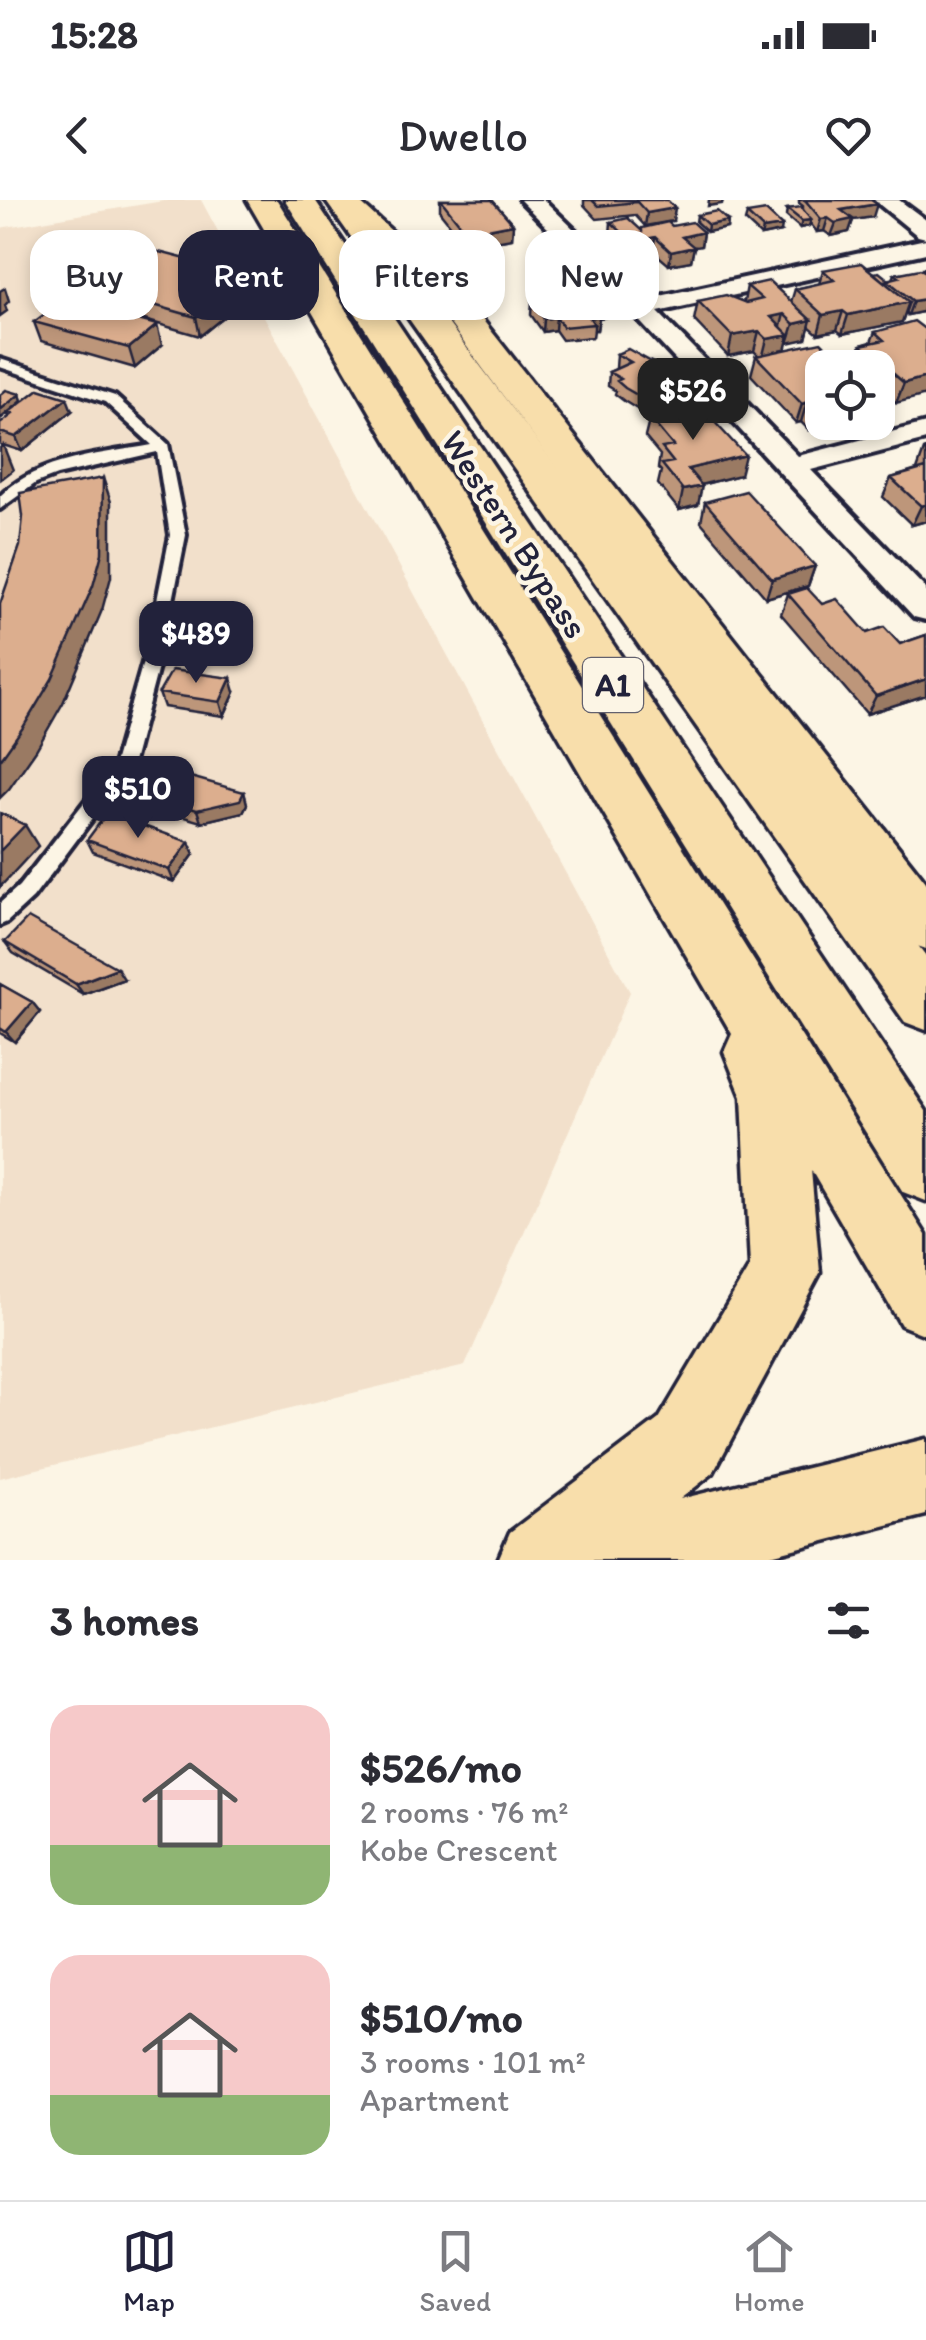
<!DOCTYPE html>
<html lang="en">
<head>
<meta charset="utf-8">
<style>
  body { margin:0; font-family:Itim,sans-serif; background:#f2f2f3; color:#2b2b33; height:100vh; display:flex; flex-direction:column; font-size:38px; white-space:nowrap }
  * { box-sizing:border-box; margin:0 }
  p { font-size:32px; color:#7c7c81 }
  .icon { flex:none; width:55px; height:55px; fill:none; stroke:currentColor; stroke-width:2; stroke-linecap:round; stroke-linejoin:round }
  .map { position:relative; height:1360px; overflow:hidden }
  .drawer { display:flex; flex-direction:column; background:#fff; flex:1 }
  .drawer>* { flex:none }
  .guide { position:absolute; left:30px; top:30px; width:868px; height:90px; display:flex; gap:20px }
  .tools { position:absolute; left:805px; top:150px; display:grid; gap:20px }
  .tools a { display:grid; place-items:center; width:90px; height:90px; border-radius:20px; background:#fff; box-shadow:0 5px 15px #0003; font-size:50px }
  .price { position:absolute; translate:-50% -85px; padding:0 22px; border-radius:20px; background:#22223b; color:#fff; font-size:32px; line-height:65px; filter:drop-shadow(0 2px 5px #0008) }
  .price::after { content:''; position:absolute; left:50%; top:60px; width:30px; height:22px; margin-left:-15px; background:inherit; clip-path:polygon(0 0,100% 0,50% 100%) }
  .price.active { background:#222; color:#fff }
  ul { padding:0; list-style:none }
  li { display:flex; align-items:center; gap:30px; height:250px; padding:0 50px }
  li span { display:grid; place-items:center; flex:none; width:280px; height:200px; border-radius:30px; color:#555 }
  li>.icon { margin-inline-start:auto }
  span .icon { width:120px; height:120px; fill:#fffc; stroke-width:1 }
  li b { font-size:42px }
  h2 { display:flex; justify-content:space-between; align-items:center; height:120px; padding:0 50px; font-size:42px }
  .chip { padding:0 35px; border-radius:30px; background:#fff; box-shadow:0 5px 15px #0003; font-size:35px; line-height:90px }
  .chip.active { background:#22223b; color:#fff }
  .status { display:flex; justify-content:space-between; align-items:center; height:70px; padding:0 50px; background:#fff; direction:ltr }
  .status svg { height:28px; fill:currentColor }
  header { display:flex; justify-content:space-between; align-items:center; height:130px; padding:0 50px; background:#fff; font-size:45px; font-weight:600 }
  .tabs { display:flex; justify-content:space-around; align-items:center; height:140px; border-top:2px solid #e1e1e2; background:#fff; font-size:28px; color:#7c7c81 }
  .tabs a { display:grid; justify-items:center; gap:5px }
  .tabs .active { color:#22223b }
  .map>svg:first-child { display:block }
</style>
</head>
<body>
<div class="status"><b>15:28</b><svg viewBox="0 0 49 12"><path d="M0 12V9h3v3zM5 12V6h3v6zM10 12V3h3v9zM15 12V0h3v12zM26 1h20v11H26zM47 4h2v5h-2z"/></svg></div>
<header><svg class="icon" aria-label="back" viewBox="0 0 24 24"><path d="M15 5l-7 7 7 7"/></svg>Dwello<svg class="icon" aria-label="heart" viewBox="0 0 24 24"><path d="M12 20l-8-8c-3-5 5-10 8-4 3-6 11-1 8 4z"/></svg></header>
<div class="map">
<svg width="926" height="1360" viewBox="0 0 926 1360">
  <rect width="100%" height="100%" fill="#fcf5e5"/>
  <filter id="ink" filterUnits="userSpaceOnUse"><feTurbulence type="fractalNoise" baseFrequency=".01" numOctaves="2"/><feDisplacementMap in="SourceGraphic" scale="20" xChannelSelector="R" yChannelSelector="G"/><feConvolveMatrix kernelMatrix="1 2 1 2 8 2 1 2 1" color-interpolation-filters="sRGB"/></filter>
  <g filter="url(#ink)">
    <path fill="#f2e0cb" d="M 169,0 L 201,0 L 630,792 L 465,1166 L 0,1278 L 0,28 Z"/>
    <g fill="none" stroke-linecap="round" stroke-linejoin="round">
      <g stroke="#22223b" stroke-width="8">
        <path id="service" d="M 0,159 L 115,196 L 168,244 L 186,335 L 165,441 L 132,566 L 33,698 L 7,722 L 0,725 L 0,703 L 19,686 L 114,564 L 149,441 L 170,335 L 157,252 L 57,275 L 36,283 L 0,309 L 0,296 C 38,258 102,254 152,245 L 105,202 L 0,167 Z"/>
      </g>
      <g stroke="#22223b" stroke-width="8">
        <path id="minor" d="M 520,0 L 544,0 L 646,99 L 926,39 L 926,53 L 658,112 L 798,256 L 926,223 L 926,240 L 811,270 L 926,389 L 926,420 L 914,417 L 632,113 Z
          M 874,0 L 899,0 L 926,20 L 926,38 L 918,36 Z"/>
      </g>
      <g stroke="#22223b" stroke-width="7">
        <path id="primary" d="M 247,0 L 277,0 L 926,1035 L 926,1135 L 901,1125 L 811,970 L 820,1073 L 713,1273 L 680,1299 L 926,1239 L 926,1315 L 751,1360 L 498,1360 L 510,1332 L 659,1219 L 750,1066 L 742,897 L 724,852 L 732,834 Z
          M 335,0 L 357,0 L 463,95 L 926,682 L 926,749 L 906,742 L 439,109 L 335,12 L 331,6 Z"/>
      </g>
      <g stroke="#22223b" stroke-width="7">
        <path id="trunk" d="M 285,0 L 315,0 L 926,911 L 926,1001 L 903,992 Z
          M 325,0 L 355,0 L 926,756 L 926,830 L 905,822 Z"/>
      </g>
      <use href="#service" fill="#fcf5e5" fill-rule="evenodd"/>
      <use href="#minor" fill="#fcf5e5" fill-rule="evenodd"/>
      <use href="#primary" fill="#f8deab" fill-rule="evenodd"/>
      <use href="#trunk" fill="#f8deab" fill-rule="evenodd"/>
    </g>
    <path fill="#bd967a" stroke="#22223b" stroke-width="2.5" fill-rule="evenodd" d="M 440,0 L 492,0 L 513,24 L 512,38 L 467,46 L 440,12 Z
      M 584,0 L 667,0 L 673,21 L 645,26 L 635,15 L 597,19 L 584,5 Z
      M 799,0 L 871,0 L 873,17 L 853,20 L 849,32 L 831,36 L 824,31 L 817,32 L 810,23 L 809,26 L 800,28 L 786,16 L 787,9 L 803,8 L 803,6 L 799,3 Z
      M 747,14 L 781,32 L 761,36 L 745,21 Z
      M 697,15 L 728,21 L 727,28 L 707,32 L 696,22 Z
      M 611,22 L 642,31 L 672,26 L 703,32 L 701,46 L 694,47 L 691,61 L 669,65 L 653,51 L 631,55 L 610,35 Z
      M 96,35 L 98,42 L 73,59 L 64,57 L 62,50 Z
      M 55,53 L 57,60 L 44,69 L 37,67 L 35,60 Z
      M 923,68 L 926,68 L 926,115 L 922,112 L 908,115 L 905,112 L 902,122 L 842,134 L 837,130 L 818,134 L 809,126 L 806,139 L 787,142 L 785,150 L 836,157 L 833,168 L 822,168 L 822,222 L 843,222 L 809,230 L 801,222 L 796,223 L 751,175 L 756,156 L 758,155 L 754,151 L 728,156 L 694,120 L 698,101 L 744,102 L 747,86 L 791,102 L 795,89 L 819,84 L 823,70 L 874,73 L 888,80 L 893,79 L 895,74 L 923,70 Z
      M 248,75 L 252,94 L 200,136 L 75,100 L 69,81 Z
      M 536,92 L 563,92 L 605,117 L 599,118 L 597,130 L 594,130 L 593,137 L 562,140 L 555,130 L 543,132 L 531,115 L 532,101 L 535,101 Z
      M 34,122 L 162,145 L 135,168 L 41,141 Z
      M 926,130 L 896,203 L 879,187 L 878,192 L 878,168 L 847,168 L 856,166 L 855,164 L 861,145 L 871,142 L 875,132 Z
      M 617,154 L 701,204 L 700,206 L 740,275 L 701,285 L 698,305 L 679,310 L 658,284 L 661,271 L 658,268 L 660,255 L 645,237 L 650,217 L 624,201 L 615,194 L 616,191 L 608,186 L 609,172 L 617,169 L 616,168 ZM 663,204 L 675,211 L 653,216 L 660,212 Z
      M 20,194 L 22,201 L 72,211 L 22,251 L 0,244 L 0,224 L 9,217 L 8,213 L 0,219 L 0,195 Z
      M 926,249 L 926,321 L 912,325 L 883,297 L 891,278 L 917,270 L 924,250 Z
      M 705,302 L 815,366 L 808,386 L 766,398 L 701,322 Z
      M 788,394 L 867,433 L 900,444 L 926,435 L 926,495 L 867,514 L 781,414 Z
      M 235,492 L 224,516 L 164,507 L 159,493 Z
      M 124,589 L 244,592 L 247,604 L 243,612 L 201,622 L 129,601 Z
      M 87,640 L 189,642 L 194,654 L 174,682 L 93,652 Z
      M 5,742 L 124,779 L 83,794 L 13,753 Z
      M 0,784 L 32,802 L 40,812 L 15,842 L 0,833 Z"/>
    <path fill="#9a7a63" stroke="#22223b" stroke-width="2.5" d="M 709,0 L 723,0 L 722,4 L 708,6 Z
      M 877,4 L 873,17 L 853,20 L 849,32 L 831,36 L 841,10 Z
      M 675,8 L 673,21 L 645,26 L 647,13 Z
      M 828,18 L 824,31 L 817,32 L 821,19 Z
      M 811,20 L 809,26 L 800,28 L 802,21 Z
      M 728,21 L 727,28 L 707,32 L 708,25 Z
      M 513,24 L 512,38 L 467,46 L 467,33 Z
      M 782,26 L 781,32 L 761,36 L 763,29 Z
      M 703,32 L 701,46 L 680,50 L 682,37 Z
      M 96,35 L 98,42 L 73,59 L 70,53 Z
      M 655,37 L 653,51 L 631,55 L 632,42 Z
      M 694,47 L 691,61 L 669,65 L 671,52 Z
      M 55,53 L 57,60 L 44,69 L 42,62 Z
      M 248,75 L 252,94 L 200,136 L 196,117 Z
      M 5,88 L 9,101 L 5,105 L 7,111 L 0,116 L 0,91 Z
      M 926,99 L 922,112 L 908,115 L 913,101 Z
      M 909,102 L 902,122 L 842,134 L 848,115 Z
      M 607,103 L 605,117 L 599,118 L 597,130 L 594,130 L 594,124 L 589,124 L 591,106 Z
      M 843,111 L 837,130 L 818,134 L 823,115 Z
      M 784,114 L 779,134 L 771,117 Z
      M 556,117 L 555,130 L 543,132 L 544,119 Z
      M 811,120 L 806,139 L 788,143 L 794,124 Z
      M 157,125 L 162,145 L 135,168 L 129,148 Z
      M 759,131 L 754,151 L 728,156 L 732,136 Z
      M 789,135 L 784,154 L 762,159 L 767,139 Z
      M 836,157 L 833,168 L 822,168 L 823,159 Z
      M 660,167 L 658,180 L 649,172 Z
      M 926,177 L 926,195 L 896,203 L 904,183 Z
      M 665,190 L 660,212 L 650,217 L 653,204 L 657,195 Z
      M 704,191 L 701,204 L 682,215 L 685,202 Z
      M 20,194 L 22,201 L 0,219 L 0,210 Z
      M 67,198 L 72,211 L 22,251 L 16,237 Z
      M 807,202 L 801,222 L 796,223 L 802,204 Z
      M 822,209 L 822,222 L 843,222 L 809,230 L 815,210 Z
      M 3,245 L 13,270 L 0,280 L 0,248 Z
      M 745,255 L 740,275 L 684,289 L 688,269 Z
      M 103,278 L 111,302 L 111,377 L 102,410 L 63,503 L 36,550 L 9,589 L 0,598 L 0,560 Z
      M 702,286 L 698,305 L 679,310 L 683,290 Z
      M 926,304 L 926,321 L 912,325 L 921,306 Z
      M 815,366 L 808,386 L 766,398 L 772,379 Z
      M 231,478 L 235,492 L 224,516 L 220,502 Z
      M 926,479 L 926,495 L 867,514 L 876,496 Z
      M 244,592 L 247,604 L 243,612 L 201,622 L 197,610 Z
      M 25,625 L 38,646 L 0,687 L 0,651 Z
      M 189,642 L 194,654 L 174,682 L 169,670 Z
      M 117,768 L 124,779 L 83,794 L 76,784 Z
      M 32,802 L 40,812 L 15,842 L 6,832 Z"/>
    <path fill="#dcae8e" stroke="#22223b" stroke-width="2.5" d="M 441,0 L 492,0 L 513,24 L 467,33 Z
      M 592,0 L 667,0 L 675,8 L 647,13 L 637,2 L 598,6 Z
      M 805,0 L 871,0 L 877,4 L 841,10 L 853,19 L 835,23 L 828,18 L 821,19 Z
      M 801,7 L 811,20 L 802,21 L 787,9 Z
      M 717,11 L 728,21 L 708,25 L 697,15 Z
      M 766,11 L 782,26 L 763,29 L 747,14 Z
      M 628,18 L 642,31 L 642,28 L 668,22 L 672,26 L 692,22 L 703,32 L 682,37 L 694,47 L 671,52 L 655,37 L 632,42 L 611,22 Z
      M 87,33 L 96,35 L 70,53 L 62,50 Z
      M 124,43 L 248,75 L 196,117 L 69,81 Z
      M 47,51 L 55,53 L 42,62 L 35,60 Z
      M 861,63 L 909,102 L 848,115 L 843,111 L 823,115 L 795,89 L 834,80 L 823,70 Z
      M 920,69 L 926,72 L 926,99 L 913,101 L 887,80 L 899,77 L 895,74 Z
      M 879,72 L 889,80 L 883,81 L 874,73 Z
      M 769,81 L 811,120 L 794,124 L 784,114 L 771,117 L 789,135 L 767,139 L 759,131 L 732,136 L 698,101 L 726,95 L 746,103 L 762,99 L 747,86 Z
      M 559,87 L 563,92 L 576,90 L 580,96 L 600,95 L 607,103 L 591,106 L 599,116 L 590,118 L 594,124 L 563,127 L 556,117 L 544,119 L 532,101 L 541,100 L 536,92 Z
      M 63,100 L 157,125 L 129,148 L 34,122 Z
      M 914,121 L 926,130 L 926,177 L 904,183 L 861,145 L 884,140 L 875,132 Z
      M 821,142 L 836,157 L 823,159 L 831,168 L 822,168 L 822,209 L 815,210 L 807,202 L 802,204 L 756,156 Z
      M 628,149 L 660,167 L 649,172 L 672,185 L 683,179 L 704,191 L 685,202 L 665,190 L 657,195 L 663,198 L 653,204 L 625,188 L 617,181 L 621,179 L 609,172 L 631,162 L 617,154 Z
      M 39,189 L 67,198 L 16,237 L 0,232 L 0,224 L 13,214 L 8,213 Z
      M 6,190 L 20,194 L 0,210 L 0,195 Z
      M 699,205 L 745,255 L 688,269 L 702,286 L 683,290 L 662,264 L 673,262 L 662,248 L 673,246 L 649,217 Z
      M 926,268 L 926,304 L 921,306 L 891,278 Z
      M 103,278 L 102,353 L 93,386 L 52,479 L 24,526 L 0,560 L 0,404 L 20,346 L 23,316 L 20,293 Z
      M 746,291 L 815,366 L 772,379 L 705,302 Z
      M 807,388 L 822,404 L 837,399 L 867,433 L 884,427 L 900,444 L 926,435 L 926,479 L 876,496 L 788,394 Z
      M 172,470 L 231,478 L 220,502 L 159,493 Z
      M 141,563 L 244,592 L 240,600 L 197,610 L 124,589 Z
      M 0,613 L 25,625 L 0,651 Z
      M 107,613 L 189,642 L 169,670 L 87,640 Z
      M 28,718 L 117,768 L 76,784 L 5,742 Z
      M 0,784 L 32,802 L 6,832 L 0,828 Z"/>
  </g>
  <g text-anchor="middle" stroke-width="9" stroke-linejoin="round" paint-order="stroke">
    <rect fill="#fcf5e5" stroke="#63616e" stroke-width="2.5" x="583" y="458" width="60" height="54" rx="8"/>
    <g font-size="32" font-weight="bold" fill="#22223b">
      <text x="613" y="496">A1</text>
    </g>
    <g font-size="35" fill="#22223b" stroke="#fcf5e5">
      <text transform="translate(515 334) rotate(57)" y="12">Western Bypass</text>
    </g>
  </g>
</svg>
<div class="tools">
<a><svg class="icon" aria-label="locate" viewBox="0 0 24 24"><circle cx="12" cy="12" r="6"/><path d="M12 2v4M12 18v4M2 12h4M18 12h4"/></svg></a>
</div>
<b class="price active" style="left:693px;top:243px">$526</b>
<b class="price" style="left:196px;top:486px">$489</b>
<b class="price" style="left:138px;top:641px">$510</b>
<div class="guide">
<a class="chip">Buy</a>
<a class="chip active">Rent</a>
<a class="chip">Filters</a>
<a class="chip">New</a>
</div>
</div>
<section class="drawer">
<h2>3 homes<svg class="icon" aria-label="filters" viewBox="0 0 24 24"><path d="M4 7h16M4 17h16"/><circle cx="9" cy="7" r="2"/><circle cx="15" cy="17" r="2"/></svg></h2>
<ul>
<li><span style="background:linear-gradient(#f6c9c9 70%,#8fb573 0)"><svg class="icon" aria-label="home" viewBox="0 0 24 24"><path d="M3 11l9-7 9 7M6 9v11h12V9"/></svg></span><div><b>$526/mo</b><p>2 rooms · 76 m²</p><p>Kobe Crescent</p></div></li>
<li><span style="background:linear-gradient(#f6c9c9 70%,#8fb573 0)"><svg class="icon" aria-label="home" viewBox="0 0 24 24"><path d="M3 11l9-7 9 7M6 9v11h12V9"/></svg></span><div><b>$510/mo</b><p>3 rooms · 101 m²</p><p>Apartment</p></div></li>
</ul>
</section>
<nav class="tabs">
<a class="active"><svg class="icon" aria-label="map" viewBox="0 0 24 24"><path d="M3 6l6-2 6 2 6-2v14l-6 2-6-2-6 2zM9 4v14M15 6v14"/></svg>Map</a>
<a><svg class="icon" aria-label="saved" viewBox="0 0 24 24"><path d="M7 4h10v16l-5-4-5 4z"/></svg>Saved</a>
<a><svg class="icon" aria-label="home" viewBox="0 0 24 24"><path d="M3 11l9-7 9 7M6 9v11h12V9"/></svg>Home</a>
</nav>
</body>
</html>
